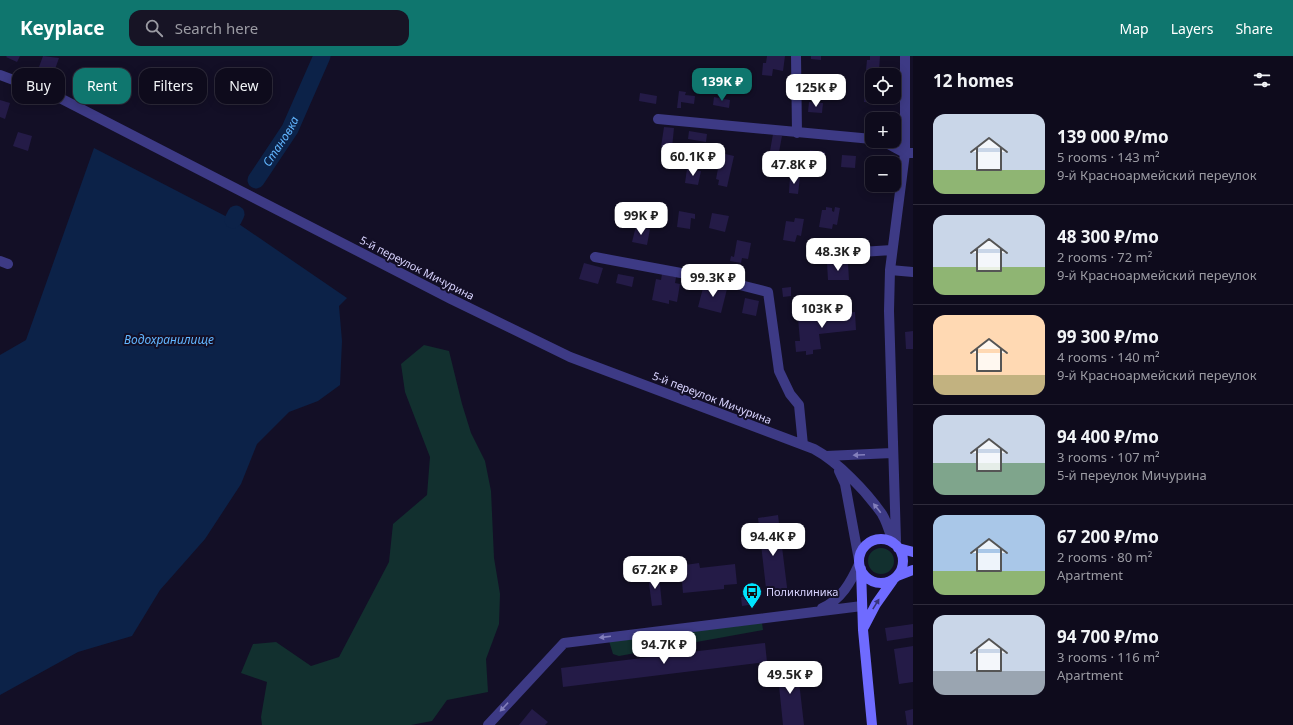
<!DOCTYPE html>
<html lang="en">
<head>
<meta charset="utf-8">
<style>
  body { margin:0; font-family:"Noto Sans",sans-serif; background:#171425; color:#f1f3f6; height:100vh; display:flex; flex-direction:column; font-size:15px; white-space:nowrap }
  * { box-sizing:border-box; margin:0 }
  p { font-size:13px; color:#9b9ba3 }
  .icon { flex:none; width:22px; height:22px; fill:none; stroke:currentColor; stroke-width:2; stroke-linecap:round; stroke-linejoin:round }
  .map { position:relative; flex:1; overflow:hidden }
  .sheet { display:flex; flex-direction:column; background:#0e0b1c; width:380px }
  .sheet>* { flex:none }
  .hud { position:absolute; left:12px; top:12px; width:380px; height:36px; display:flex; gap:8px }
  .fabs { position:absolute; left:865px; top:12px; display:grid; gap:8px }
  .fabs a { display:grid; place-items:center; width:36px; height:36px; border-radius:8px; background:#0e0b1c; box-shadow:0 2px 10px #0003,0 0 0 1px #2e2b3b; font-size:20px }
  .price { position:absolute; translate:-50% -34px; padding:0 9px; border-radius:8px; background:#fff; color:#222; font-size:13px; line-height:26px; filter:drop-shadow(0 1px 2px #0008) }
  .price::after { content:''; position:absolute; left:50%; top:24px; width:12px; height:9px; margin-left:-6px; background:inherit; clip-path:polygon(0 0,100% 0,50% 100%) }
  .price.current { background:#0f766e; color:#fff }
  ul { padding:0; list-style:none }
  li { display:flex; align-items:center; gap:12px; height:100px; padding:0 20px }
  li+li { border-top:1px solid #2e2b3b }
  li span { display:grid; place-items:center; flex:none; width:112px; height:80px; border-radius:12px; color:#555 }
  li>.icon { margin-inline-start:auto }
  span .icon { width:48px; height:48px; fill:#fffc; stroke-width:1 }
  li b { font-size:17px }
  h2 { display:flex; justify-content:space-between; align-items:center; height:48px; padding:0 20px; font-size:17px }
  .chip { padding:0 14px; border-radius:12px; background:#0e0b1c; box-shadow:0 2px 10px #0003,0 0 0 1px #2e2b3b; font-size:14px; line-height:36px }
  .chip.current { background:#0f766e; color:#fff }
  header { display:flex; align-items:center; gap:24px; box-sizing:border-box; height:56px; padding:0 20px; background:#0f766e; color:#fff }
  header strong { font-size:19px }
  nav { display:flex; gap:22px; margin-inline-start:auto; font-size:14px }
  .search { width:280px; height:36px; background:#171425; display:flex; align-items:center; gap:10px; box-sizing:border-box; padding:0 14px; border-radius:12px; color:#9b9ba3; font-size:15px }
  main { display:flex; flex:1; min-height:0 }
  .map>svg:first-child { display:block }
</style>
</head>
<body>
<header>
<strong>Keyplace</strong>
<div class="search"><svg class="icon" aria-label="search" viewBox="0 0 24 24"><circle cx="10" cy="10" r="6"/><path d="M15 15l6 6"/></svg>Search here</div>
<nav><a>Map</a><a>Layers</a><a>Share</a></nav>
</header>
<main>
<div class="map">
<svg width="913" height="669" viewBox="0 0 913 669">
  <rect width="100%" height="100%" fill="#130f26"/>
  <path fill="#12302f" d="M 424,289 L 449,295 L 462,348 L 471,377 L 485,405 L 491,435 L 494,502 L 500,538 L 499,568 L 486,603 L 488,636 L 447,644 L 432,665 L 411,669 L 262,669 L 261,661 L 267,626 L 241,617 L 253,588 L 276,586 L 311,610 L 339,601 L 389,506 L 393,468 L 427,439 L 430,401 L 405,336 L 401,308 Z
    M868 505a13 13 0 1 1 26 0a13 13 0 1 1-26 0Z
    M 762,567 L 763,574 L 619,600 L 613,598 L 609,585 Z"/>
  <path fill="#0c2248" d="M 94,92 L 233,164 L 347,242 L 339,250 L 342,285 L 340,329 L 318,345 L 289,356 L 257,388 L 241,428 L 205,483 L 160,534 L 132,580 L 78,596 L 0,639 L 0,299 L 26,284 Z"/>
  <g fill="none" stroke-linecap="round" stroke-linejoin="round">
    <g stroke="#0c2248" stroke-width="17">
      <path id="s1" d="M 256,124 L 290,73 L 322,0"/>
      <path d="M 233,164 L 236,158"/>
    </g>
  </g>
  <path fill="#241b47" d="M 7,0 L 20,0 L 17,6 L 6,1 Z
    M 43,0 L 59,2 L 54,16 L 39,11 Z
    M 767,0 L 785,0 L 783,15 L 773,13 L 772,20 L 762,19 L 763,7 L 766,7 Z
    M 811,0 L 821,0 L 821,4 L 811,3 Z
    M 870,0 L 880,0 L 879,15 L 866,14 L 867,4 L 870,4 Z
    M 865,29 L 872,30 L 872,41 L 883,41 L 882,48 L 864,46 Z
    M 679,35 L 686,36 L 685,39 L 695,40 L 694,48 L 681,46 L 681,52 L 677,52 Z
    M 640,37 L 657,40 L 656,48 L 639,45 Z
    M 714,41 L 730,44 L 729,52 L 713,49 Z
    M 0,44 L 10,47 L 5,63 L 0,61 Z
    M 809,46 L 823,47 L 822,57 L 808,56 Z
    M 664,71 L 674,72 L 672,92 L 661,91 Z
    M 689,75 L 707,78 L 706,86 L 688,83 Z
    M 18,76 L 32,80 L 28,95 L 13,90 Z
    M 773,78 L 782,80 L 779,96 L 770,95 Z
    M 810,94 L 825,96 L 823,112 L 816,111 L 816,106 L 808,105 Z
    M 721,97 L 734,100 L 727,131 L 718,129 L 719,124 L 716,123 Z
    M 842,99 L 856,100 L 855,112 L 841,111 Z
    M 874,104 L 884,105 L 884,107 L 874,107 Z
    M 687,113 L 701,115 L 698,129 L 685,127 Z
    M 790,120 L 800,121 L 798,138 L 789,137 Z
    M 826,151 L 832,152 L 832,155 L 834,156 L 835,151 L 840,152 L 837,169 L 833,168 L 832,173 L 819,171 L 822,154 L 826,154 Z
    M 679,155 L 695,158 L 695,163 L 691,162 L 690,173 L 677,171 Z
    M 712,157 L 729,160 L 725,176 L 709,172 Z
    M 795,162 L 804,163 L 801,180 L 797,179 L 795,186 L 783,184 L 786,165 L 794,166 Z
    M 636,170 L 650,173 L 647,189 L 632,186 Z
    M 737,184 L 751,187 L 748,203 L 742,202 L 741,207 L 730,205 L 731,200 L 734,201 Z
    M 584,207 L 603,212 L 598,228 L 579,223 Z
    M 827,207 L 848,207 L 849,224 L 828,224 Z
    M 618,218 L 634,221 L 632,231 L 616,227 Z
    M 662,218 L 676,221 L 675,227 L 680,228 L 677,246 L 669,244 L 669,248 L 652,244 L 656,223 L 661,224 Z
    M 704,228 L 727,233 L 721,257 L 698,251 Z
    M 791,231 L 791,240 L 783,241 L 782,232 Z
    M 745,242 L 759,245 L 756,260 L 742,257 Z
    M 806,255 L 817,255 L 817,259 L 855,256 L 856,274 L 819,278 L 821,293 L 813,294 L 813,298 L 806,299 L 806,295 L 796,296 L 795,285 L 800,285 L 798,262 L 806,261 Z
    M 913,275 L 913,293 L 906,293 L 905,276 Z
    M 778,459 L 788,539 L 767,541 L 758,462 Z
    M 699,507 L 700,512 L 735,508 L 737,528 L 724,529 L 724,533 L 683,537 L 681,514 L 686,514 L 685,509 Z
    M 659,519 L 662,549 L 652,550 L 648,520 Z
    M 755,539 L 756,548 L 742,550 L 741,541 Z
    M 913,568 L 913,581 L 887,585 L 885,572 Z
    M 765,587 L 767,606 L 563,631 L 561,612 Z
    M 913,590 L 913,626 L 899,628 L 894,593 Z
    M 797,608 L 804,669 L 783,669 L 777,610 Z
    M 532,653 L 548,666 L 545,669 L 519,669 Z
    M 913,653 L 913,669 L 907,669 L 905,655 Z"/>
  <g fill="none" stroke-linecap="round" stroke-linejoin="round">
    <path stroke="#3d3a85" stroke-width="10" d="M 796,0 L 797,77
      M 0,19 L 56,40 L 451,243 L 570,301 L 814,393 C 838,406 866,435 882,458 C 887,466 890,477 893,487
      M 658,63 L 872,83
      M 883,85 L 905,97 L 913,97
      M 815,199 L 892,194
      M 595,201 L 724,225 L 768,236 L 779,315 L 790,338 L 799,349 L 803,389
      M 0,205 L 8,208
      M 890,214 L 913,216
      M 826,400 L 892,397
      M 839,415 L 845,428 L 859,504
      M 896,485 L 889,255 L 890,214 L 905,97 L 905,0
      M 822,552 C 841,544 851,526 859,508
      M 488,669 L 564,587 L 862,550"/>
    <path stroke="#6f6bff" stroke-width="10" d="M859 505a22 22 0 1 1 44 0a22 22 0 1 1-44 0Z
      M 898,492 L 913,496
      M 861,513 L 863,574 L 872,669
      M 897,520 L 913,514
      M 864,571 L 876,548 L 893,524"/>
  </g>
  <defs><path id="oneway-solid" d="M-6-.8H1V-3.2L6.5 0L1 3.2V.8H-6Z"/></defs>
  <g fill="#837fbc">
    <use href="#oneway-solid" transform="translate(859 399) rotate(178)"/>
    <use href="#oneway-solid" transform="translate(877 452) rotate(-129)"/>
    <use href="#oneway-solid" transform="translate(605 581) rotate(173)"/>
    <use href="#oneway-solid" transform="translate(504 651) rotate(133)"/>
  </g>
  <use fill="#38347d" href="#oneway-solid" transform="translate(876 548) rotate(-58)"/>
  <defs>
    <g id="bus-pin" transform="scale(1)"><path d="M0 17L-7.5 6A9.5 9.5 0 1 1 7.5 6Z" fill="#00e5ff" stroke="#130f26"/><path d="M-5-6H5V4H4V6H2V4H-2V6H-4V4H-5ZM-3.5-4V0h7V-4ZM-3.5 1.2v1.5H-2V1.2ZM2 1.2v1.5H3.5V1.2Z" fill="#111"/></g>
  </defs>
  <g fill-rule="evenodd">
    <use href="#bus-pin" x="752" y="536"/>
  </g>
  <g text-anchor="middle" stroke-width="4" stroke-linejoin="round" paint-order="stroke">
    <g font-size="11" fill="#d9d4ff" stroke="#130f26">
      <text transform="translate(417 212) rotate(27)" y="4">5-й переулок Мичурина</text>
      <text transform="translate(712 342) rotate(21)" y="4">5-й переулок Мичурина</text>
    </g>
    <g font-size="11" fill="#d9d4ff" stroke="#130f26" text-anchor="start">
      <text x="766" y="540">Поликлиника</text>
    </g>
    <g font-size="12" font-style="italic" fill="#62b6ff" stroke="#130f26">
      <text dy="4" stroke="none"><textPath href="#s1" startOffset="46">Становка</textPath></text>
      <text x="169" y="288">Водохранилище</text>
    </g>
  </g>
</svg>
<div class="fabs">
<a><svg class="icon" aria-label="locate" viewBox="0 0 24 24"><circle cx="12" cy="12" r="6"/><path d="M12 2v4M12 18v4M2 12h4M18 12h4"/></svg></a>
<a>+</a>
<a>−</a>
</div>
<b class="price current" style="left:722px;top:46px">139K ₽</b>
<b class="price" style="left:816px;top:52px">125K ₽</b>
<b class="price" style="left:693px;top:121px">60.1K ₽</b>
<b class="price" style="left:794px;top:129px">47.8K ₽</b>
<b class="price" style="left:641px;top:180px">99K ₽</b>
<b class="price" style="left:838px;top:216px">48.3K ₽</b>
<b class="price" style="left:713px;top:242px">99.3K ₽</b>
<b class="price" style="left:822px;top:273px">103K ₽</b>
<b class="price" style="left:773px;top:501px">94.4K ₽</b>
<b class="price" style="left:655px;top:534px">67.2K ₽</b>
<b class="price" style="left:664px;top:609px">94.7K ₽</b>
<b class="price" style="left:790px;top:639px">49.5K ₽</b>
<div class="hud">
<a class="chip">Buy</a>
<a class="chip current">Rent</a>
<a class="chip">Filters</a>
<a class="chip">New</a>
</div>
</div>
<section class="sheet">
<h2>12 homes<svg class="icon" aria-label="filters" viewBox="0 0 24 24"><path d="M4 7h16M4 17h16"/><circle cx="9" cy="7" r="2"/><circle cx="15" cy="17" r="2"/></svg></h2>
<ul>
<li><span style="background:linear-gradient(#c9d6e8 70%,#8fb573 0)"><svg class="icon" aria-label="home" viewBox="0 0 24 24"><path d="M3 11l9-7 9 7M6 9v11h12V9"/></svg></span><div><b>139 000 ₽/mo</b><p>5 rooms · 143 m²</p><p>9-й Красноармейский переулок</p></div></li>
<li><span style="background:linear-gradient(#c9d6e8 65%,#8fb573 0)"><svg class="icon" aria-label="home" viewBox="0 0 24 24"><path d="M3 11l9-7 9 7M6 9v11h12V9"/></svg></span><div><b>48 300 ₽/mo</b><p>2 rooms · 72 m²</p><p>9-й Красноармейский переулок</p></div></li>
<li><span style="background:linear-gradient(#ffd9b3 75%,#c2b280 0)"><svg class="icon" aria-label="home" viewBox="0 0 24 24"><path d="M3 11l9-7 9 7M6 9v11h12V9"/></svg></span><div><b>99 300 ₽/mo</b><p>4 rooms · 140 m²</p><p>9-й Красноармейский переулок</p></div></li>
<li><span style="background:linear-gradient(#c9d6e8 60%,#7fa58c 0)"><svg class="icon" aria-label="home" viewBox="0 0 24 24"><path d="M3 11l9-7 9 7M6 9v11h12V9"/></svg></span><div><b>94 400 ₽/mo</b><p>3 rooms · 107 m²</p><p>5-й переулок Мичурина</p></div></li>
<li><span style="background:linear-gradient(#a9c7e8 70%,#8fb573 0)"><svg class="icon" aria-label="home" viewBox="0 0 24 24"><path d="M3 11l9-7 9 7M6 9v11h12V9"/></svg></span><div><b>67 200 ₽/mo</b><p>2 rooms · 80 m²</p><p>Apartment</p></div></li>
<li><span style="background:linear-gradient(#c9d6e8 70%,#9aa5b1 0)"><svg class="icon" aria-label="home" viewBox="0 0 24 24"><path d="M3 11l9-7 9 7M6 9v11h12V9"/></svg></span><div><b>94 700 ₽/mo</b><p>3 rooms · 116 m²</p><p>Apartment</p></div></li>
</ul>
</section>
</main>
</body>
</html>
